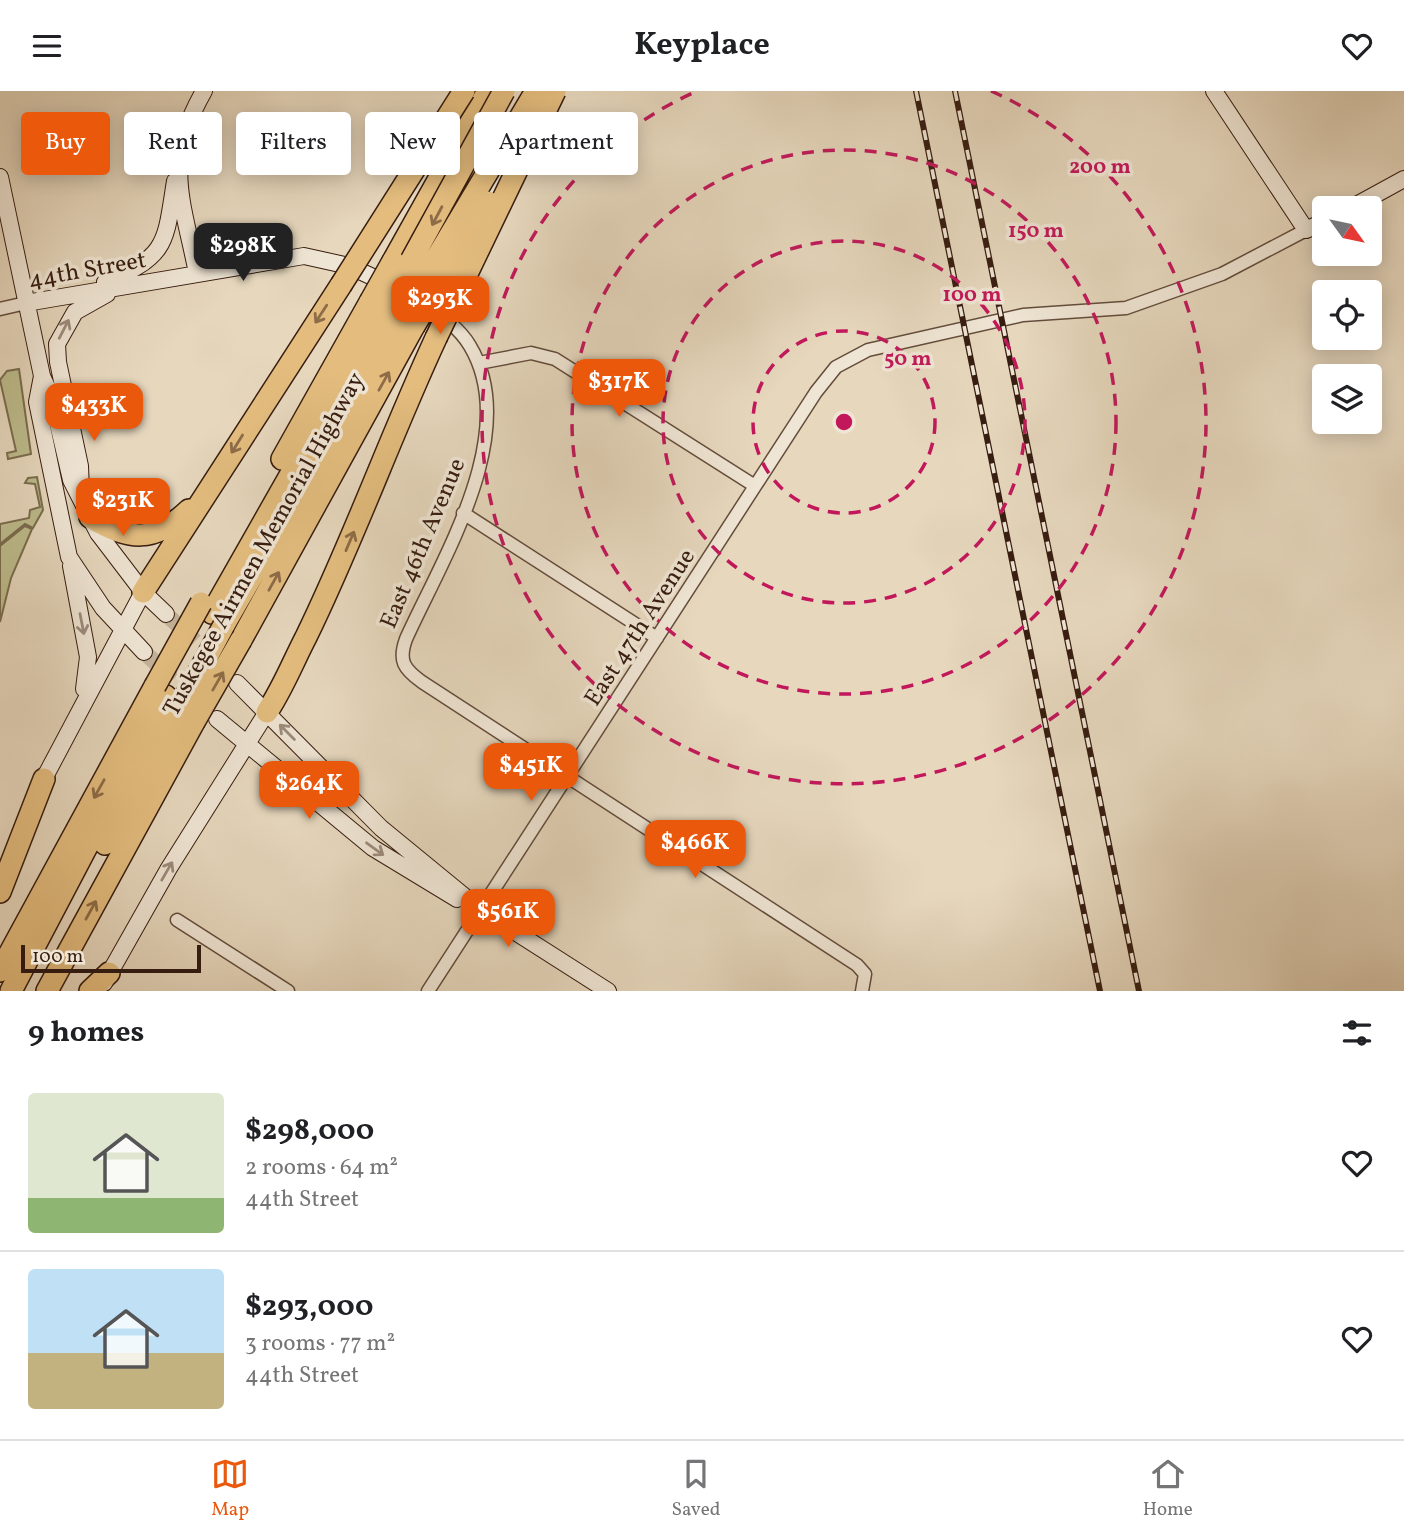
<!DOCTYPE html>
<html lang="en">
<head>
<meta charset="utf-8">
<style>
  body { margin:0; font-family:Vollkorn,serif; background:#f2f2f2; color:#202124; height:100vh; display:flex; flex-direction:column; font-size:26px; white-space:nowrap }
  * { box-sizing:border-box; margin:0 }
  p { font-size:23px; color:#757577 }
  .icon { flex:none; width:38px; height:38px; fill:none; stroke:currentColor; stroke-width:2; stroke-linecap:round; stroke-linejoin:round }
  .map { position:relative; height:900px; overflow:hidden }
  .details { display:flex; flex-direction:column; background:#fff; flex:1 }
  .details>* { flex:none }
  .hud { position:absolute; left:21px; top:21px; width:700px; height:63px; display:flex; gap:14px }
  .needle { width:46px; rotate:123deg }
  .fabs { position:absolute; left:1312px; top:105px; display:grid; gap:14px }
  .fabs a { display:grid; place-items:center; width:70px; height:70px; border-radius:7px; background:#fff; box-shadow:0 4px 18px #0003; font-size:35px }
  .scale { position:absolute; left:21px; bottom:18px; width:180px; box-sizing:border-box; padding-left:7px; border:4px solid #371d10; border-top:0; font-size:19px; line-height:24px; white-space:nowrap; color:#371d10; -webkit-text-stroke:5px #efe5d4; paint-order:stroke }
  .price { position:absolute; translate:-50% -60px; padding:0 16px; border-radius:14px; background:#ea580c; color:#fff; font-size:23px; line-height:46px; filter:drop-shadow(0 2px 4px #0008) }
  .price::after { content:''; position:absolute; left:50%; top:42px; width:21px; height:16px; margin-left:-10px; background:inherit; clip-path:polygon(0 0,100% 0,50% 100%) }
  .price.active { background:#222; color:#fff }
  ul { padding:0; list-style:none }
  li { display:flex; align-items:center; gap:21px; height:175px; padding:0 28px }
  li+li { border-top:2px solid #e0e0e0 }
  li span { display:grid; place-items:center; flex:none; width:196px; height:140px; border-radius:7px; color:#555 }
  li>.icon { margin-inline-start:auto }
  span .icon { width:84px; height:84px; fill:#fffc; stroke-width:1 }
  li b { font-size:30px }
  h2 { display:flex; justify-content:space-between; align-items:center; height:84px; padding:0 28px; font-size:30px }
  .tag { padding:0 24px; border-radius:7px; background:#fff; box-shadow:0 4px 18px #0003; font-size:24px; line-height:63px }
  .tag.active { background:#ea580c; color:#fff }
  header { display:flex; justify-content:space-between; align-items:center; height:91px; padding:0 28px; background:#fff; font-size:32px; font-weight:700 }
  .tab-bar { display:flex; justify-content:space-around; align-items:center; height:98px; border-top:2px solid #e0e0e0; background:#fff; font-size:19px; color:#757577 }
  .tab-bar a { display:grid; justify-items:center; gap:4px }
  .tab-bar .active { color:#ea580c }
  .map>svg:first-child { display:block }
</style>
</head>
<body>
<header><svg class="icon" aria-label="menu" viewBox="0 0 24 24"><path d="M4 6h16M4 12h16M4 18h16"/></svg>Keyplace<svg class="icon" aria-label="heart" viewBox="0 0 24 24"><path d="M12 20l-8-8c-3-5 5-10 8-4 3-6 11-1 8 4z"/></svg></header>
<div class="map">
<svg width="1404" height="900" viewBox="0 0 1404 900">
  <rect width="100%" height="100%" fill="#e6d7bd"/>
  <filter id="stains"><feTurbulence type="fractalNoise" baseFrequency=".00286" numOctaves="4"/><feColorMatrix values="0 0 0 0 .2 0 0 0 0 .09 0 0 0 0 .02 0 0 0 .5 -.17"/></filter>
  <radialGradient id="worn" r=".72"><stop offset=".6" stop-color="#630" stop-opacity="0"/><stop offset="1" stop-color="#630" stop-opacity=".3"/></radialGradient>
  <path fill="#bdbc8c" stroke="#7a6c4e" stroke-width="2" d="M 19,278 L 31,363 L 8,368 L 7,362 L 16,360 L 0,289 L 7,280 Z
    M 37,386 L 43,419 L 33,437 L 25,433 L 0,453 L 0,433 L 29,427 L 30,419 L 40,416 L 35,393 L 25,392 L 28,387 Z
    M 25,435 L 32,438 L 11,487 L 0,531 L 0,455 Z"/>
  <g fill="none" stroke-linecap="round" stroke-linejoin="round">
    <path stroke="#c3b29a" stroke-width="16" stroke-dasharray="16 8" stroke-linecap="butt" d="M 166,523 L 216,570
      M 144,561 L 196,609"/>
    <g stroke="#634c3b" stroke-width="15">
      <path id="street" d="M 422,212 C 440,224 459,236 470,255 C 522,342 442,468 406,548 C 398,570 404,578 422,591 L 857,874 L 865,883 L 862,900
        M 0,218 L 26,212
        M 479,272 L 531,262 L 555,268 L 755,395
        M 463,422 L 657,547
        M 177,829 L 288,900
        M 428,900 L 816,301 L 836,276 L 868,259 L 1023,224 L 1126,217 L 1222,183 L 1306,139"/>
    </g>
    <g stroke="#371d10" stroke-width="18">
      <path id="secondary" d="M 1214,0 L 1306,139 L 1325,130
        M 0,86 L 42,285 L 52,307 L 71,389 L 98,442 L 143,501 L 166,523
        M 1351,117 L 1404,88
        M 479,119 L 517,61
        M 197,182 C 182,107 163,71 204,0
        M 105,191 C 168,165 165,153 175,90
        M 26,212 L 304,165 L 349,175 L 392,195
        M 42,285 L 37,311 L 69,466 L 103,517 L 144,561
        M 81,399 L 80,375 L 58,271 L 57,253 L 75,221 L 107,203
        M 71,475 L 88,566 L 84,598
        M 237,592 L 381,737 L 481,819 L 608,900
        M 217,628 L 373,757 L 457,808
        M 39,697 L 143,501
        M 104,892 L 169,777 L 267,621"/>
    </g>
    <g stroke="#371d10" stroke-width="24">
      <path id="highway" d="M 393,170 L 488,0
        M 282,368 L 370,211
        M 90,426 C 129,450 154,452 189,419
        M 143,501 L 341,194
        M 212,522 L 384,219
        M 224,534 L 400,228
        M 241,549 L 414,235
        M 267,621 C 283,597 293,571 306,546 C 354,448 390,346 436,247
        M 105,753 L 179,618
        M 0,801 L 44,688
        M 0,880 L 155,595
        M 11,900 L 166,605
        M 47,900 L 194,631
        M 90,900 L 109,882"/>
    </g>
    <use href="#street" stroke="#efe5d4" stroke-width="12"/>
    <use href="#secondary" stroke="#efe5d4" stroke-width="16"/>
    <use href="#highway" stroke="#e3bc7e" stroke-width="21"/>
    <g stroke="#371d10" stroke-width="6">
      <path id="rail" d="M 916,0 L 1100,900
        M 955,0 L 1139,900"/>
    </g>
    <use href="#rail" stroke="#efe5d4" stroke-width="3.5" stroke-dasharray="10" stroke-linecap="butt"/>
    <g stroke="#371d10" stroke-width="24" stroke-linecap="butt">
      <path id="highway-bridge" d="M 341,194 L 464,0
        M 370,211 L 393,170
        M 384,219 L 504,0
        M 400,228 L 536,0
        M 414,235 L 488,111
        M 436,247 L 555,0
        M 155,595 L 201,512
        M 179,618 L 224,534
        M 194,631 L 241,549"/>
    </g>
    <use href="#highway-bridge" stroke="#e3bc7e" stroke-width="21"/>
  </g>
  <defs><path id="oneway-shaft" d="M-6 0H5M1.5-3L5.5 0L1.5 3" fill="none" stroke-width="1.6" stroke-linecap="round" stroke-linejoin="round" transform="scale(1.75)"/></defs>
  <g stroke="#8d6c47">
    <use href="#oneway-shaft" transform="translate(437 125) rotate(118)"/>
    <use href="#oneway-shaft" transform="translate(321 223) rotate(123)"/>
    <use href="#oneway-shaft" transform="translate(384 290) rotate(-61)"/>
    <use href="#oneway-shaft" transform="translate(237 353) rotate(122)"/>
    <use href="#oneway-shaft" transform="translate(350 450) rotate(-67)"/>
    <use href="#oneway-shaft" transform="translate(274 490) rotate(-61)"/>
    <use href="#oneway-shaft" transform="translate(218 590) rotate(-60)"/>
    <use href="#oneway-shaft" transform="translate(99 698) rotate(119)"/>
    <use href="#oneway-shaft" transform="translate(91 819) rotate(-61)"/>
  </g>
  <g stroke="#9c8b7c">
    <use href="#oneway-shaft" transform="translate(64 238) rotate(-63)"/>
    <use href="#oneway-shaft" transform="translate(82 533) rotate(79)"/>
    <use href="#oneway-shaft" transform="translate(287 641) rotate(-135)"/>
    <use href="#oneway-shaft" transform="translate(375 758) rotate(36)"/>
    <use href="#oneway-shaft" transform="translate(167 780) rotate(-60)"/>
  </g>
  <g fill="none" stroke="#c2185b" stroke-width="3.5" stroke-dasharray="12 9">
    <circle cx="844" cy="331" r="91"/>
    <circle cx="844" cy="331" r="181"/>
    <circle cx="844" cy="331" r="272"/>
    <path d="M991 0A362 362 0 1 1 697 0"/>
  </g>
  <g text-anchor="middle" stroke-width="7" stroke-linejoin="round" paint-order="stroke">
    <g font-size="24" fill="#371d10" stroke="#efe5d4">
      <text transform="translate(87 178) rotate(-10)" y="8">44th Street</text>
      <text transform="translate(422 452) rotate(-67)" y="8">East 46th Avenue</text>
      <text transform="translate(263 453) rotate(-61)" y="8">Tuskegee Airmen Memorial Highway</text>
      <text transform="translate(639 536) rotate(-57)" y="8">East 47th Avenue</text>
    </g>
  </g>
  <circle cx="844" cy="331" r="10" fill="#c2185b" stroke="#efe5d4" stroke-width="3.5"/>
  <g font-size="21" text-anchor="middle" font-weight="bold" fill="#c2185b" stroke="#efe5d4" stroke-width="7" stroke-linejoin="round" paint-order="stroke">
    <text x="1100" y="82">200 m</text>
    <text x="1036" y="146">150 m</text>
    <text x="972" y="210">100 m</text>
    <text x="908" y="274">50 m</text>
  </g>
  <rect width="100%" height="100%" filter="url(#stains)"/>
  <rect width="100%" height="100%" fill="url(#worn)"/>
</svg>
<div class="fabs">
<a><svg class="needle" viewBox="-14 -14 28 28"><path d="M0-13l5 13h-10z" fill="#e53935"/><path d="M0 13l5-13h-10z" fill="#757577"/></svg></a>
<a><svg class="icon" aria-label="locate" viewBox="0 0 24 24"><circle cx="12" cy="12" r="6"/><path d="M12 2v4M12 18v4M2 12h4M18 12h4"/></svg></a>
<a><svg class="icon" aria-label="layers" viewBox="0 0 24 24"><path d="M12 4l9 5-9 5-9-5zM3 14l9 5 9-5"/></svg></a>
</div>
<div class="scale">100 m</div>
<b class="price active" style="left:243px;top:192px">$298K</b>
<b class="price" style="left:440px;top:245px">$293K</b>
<b class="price" style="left:619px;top:328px">$317K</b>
<b class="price" style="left:94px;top:352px">$433K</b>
<b class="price" style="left:123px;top:447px">$231K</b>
<b class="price" style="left:531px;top:712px">$451K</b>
<b class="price" style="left:309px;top:730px">$264K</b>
<b class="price" style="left:695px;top:789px">$466K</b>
<b class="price" style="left:508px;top:858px">$561K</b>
<div class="hud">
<a class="tag active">Buy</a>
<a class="tag">Rent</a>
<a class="tag">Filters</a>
<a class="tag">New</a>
<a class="tag">Apartment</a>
</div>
</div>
<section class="details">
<h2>9 homes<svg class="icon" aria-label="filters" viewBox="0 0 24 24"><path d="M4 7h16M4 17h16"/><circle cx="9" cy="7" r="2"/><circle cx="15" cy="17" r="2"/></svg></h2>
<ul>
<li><span style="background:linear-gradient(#dfe7d0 75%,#8fb573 0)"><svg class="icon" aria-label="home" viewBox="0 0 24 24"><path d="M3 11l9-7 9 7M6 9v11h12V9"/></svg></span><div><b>$298,000</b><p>2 rooms · 64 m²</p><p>44th Street</p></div><svg class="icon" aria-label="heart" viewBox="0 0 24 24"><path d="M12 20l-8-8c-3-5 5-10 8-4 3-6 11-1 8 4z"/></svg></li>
<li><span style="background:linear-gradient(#bfe0f5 60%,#c2b280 0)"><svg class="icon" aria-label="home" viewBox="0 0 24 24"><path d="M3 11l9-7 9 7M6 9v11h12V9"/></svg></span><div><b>$293,000</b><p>3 rooms · 77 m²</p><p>44th Street</p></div><svg class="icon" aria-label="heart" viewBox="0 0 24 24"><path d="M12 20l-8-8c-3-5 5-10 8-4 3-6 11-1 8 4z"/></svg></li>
</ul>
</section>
<nav class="tab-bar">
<a class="active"><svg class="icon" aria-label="map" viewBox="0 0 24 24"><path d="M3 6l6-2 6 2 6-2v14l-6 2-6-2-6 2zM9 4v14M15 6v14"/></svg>Map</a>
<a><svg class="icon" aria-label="saved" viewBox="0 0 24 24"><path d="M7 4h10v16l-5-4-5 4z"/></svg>Saved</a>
<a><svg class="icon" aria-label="home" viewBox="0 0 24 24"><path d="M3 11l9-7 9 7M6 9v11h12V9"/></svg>Home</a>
</nav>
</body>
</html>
